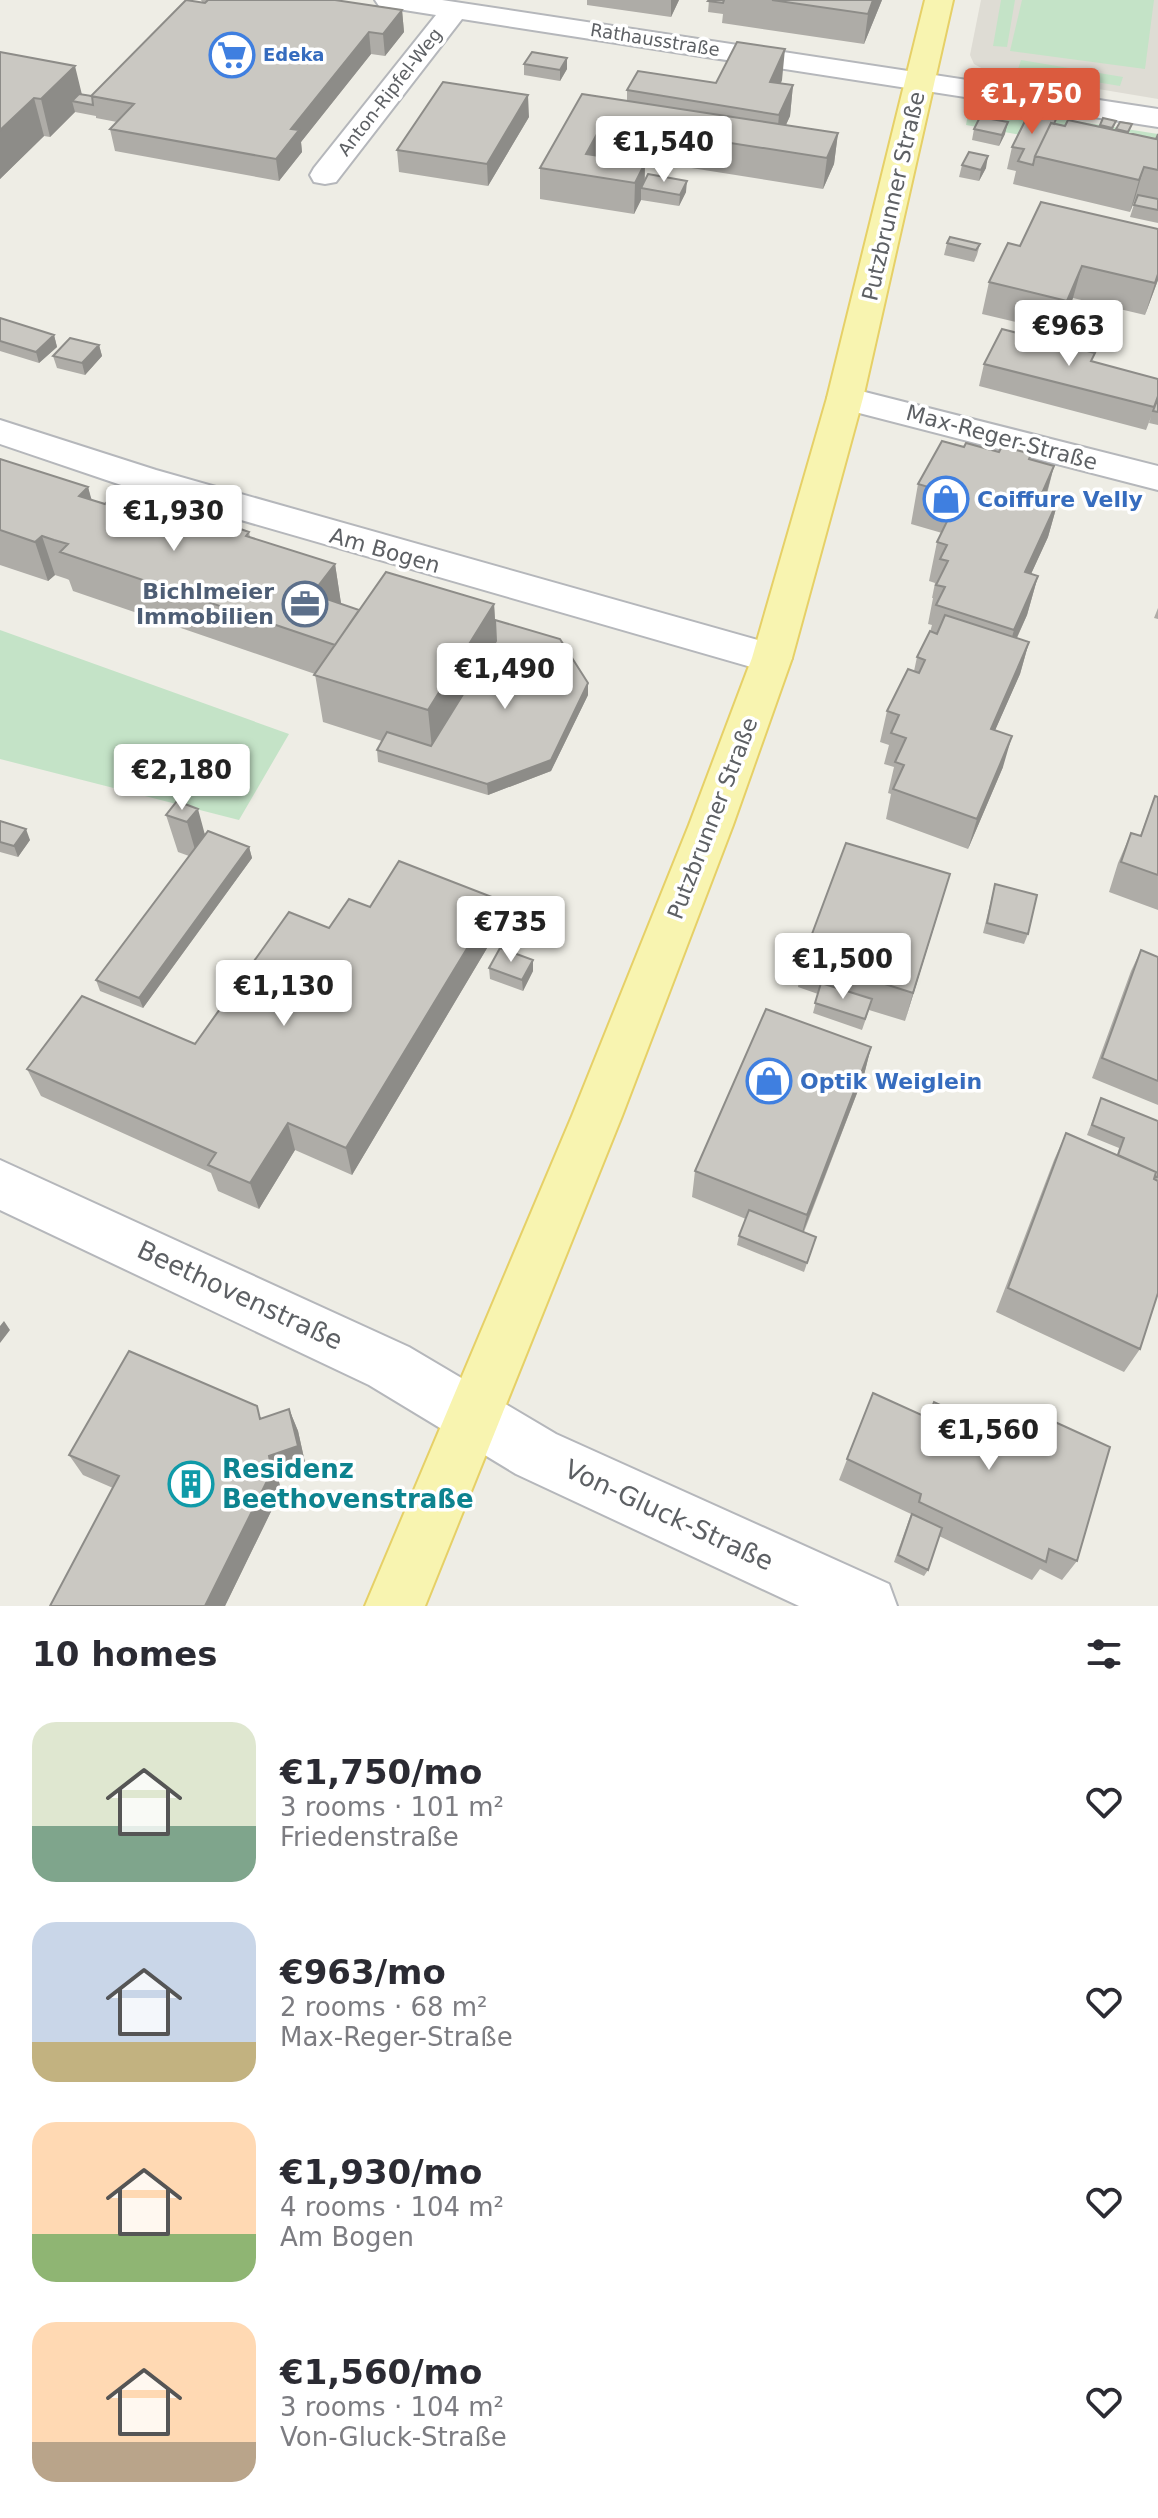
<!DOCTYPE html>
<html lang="en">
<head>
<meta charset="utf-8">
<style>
  body { margin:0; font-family:"DejaVu Sans",sans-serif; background:#f2f2f3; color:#2b2b33; height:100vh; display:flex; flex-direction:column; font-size:30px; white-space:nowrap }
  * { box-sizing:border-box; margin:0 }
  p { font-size:26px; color:#7c7c81 }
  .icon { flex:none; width:44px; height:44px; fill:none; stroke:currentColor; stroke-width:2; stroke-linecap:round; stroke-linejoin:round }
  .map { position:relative; height:1606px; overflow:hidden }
  .details { display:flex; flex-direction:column; background:#fff; flex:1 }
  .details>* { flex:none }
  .price { position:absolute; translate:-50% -68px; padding:0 18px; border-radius:8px; background:#fff; color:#222; font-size:26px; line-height:52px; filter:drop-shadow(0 2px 4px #0008) }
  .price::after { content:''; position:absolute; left:50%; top:48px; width:24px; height:18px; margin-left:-12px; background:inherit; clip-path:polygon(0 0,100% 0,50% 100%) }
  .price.active { background:#db5b3e; color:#fff }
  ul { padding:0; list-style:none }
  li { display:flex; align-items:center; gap:24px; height:200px; padding:0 32px }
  li span { display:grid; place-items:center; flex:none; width:224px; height:160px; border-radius:24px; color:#555 }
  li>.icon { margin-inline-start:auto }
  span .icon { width:96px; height:96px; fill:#fffc; stroke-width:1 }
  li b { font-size:34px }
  h2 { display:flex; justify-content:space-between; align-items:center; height:96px; padding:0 32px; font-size:34px }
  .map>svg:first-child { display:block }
</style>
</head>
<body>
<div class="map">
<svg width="1158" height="1606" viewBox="0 0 1158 1606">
  <rect width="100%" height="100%" fill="#eeede5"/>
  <path fill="#dedcd4" d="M 981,0 L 1158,0 L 1158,99 L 985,70 L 974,64 L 970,55 Z"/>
  <path fill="#c4e3c7" d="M 1001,0 L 1015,0 L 1007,47 L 993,46 Z
    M 1022,0 L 1154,0 L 1145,69 L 1010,51 Z
    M 1021,60 L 1123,77 L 1120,86 L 1018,69 Z
    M 992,108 L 1158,134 L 1158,160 L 966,125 L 969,109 Z
    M 0,630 L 289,734 L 239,820 L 0,759 Z"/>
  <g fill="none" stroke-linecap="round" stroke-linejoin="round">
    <g stroke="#b5b7bb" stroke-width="4">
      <path id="minor" d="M 375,0 L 442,0 L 1158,109 L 1158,127 L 462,19 L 336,182 L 325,184 L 314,182 L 310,175 L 314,168 L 436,15 L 379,6 Z
        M 845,387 L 1158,466 L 1158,490 L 832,406 L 827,398 L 832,390 Z
        M 0,420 L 156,470 L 786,648 L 792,658 L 786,668 L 772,673 L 130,488 L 0,444 Z
        M 0,1160 L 409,1347 L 556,1434 L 889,1584 L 897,1606 L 799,1606 L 516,1474 L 369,1385 L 0,1210 Z"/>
    </g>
    <g stroke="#e6d067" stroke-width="4">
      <path id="major" d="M 925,0 L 953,0 L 863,398 L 792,658 L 733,825 L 622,1116 L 425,1606 L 365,1606 L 572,1116 L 689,825 L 752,658 L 827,398 Z"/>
    </g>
    <use href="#minor" fill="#fff" fill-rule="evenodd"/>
    <use href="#major" fill="#f8f4b0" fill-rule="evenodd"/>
  </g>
  <path fill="#aeaca7" d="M 201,0 L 335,0 L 402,10 L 404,32 L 385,56 L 371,54 L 301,142 L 302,152 L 279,181 L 115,151 L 110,129 L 117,122 L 96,118 L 96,116 L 75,112 L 50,137 L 44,136 L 0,179 L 0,52 L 82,94 L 92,96 L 202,2 Z
    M 587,0 L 679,0 L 671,17 L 587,5 Z
    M 709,0 L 882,0 L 864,44 L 722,23 L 723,14 L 708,12 Z
    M 524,64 L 567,69 L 560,81 L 524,75 Z
    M 782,80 L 781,83 L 793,85 L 790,116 L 786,125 L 838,133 L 834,164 L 823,189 L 603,154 L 602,156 L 645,163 L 645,182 L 686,192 L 679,206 L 641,200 L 634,214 L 540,199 L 540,168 L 627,101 L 627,90 Z
    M 529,117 L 488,186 L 399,172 L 397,150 Z
    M 1103,118 L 1116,121 L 1113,130 L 1115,130 L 1120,122 L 1129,133 L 1156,139 L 1158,134 L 1158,223 L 1130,217 L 1136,198 L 1130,212 L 1013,184 L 1016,171 L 1007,169 L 1012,147 L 1055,124 L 1065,126 L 1099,127 Z
    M 974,129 L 1005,134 L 999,146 L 972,140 Z
    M 962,165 L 986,168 L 979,181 L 959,177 Z
    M 947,243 L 980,244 L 977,255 L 974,262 L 944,255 Z
    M 1020,246 L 1158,280 L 1145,315 L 1073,298 L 1059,332 L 982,314 L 989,282 Z
    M 0,318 L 54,335 L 57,347 L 39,363 L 0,351 Z
    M 99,345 L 102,356 L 85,375 L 57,368 L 53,356 Z
    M 1093,362 L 1158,379 L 1158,425 L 1149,423 L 1151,417 L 1146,430 L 979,386 L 984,364 Z
    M 964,447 L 999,452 L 1054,466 L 1047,494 L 1059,498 L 1048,537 L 1031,574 L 1038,576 L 1027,615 L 1017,638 L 1029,642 L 1020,674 L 995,730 L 1003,767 L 968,849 L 886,819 L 891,794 L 888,793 L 894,767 L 884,764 L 889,745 L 880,742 L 887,711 L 914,671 L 917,657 L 930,632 L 932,625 L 928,624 L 933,598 L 932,598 L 935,583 L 929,581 L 937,542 L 942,533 L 911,524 L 918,484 Z
    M 0,459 L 88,487 L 91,500 L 105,504 L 226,532 L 249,532 L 250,537 L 335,564 L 341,604 L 359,610 L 494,604 L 495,620 L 588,695 L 551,771 L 488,795 L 378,762 L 377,750 L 382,741 L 323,722 L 315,674 L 73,591 L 69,580 L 67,579 L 55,575 L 48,581 L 0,565 Z
    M 1158,608 L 1158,619 L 1154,618 Z
    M 1155,796 L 1158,797 L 1158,910 L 1109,892 L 1118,863 L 1131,833 L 1140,836 Z
    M 177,801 L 205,834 L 249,847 L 252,858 L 143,1008 L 100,991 L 96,980 L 189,856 L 178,852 L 166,815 Z
    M 0,821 L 30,840 L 18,857 L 0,852 Z
    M 950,874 L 905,1021 L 869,1010 L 862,1030 L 813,1013 L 818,994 L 798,987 L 803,958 Z
    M 995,884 L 1028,934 L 1024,944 L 983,933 Z
    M 370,907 L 499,928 L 352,1175 L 295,1150 L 259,1209 L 218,1191 L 211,1173 L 41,1096 L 27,1069 L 195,1044 L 329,928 Z
    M 1141,950 L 1158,957 L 1158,1105 L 1092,1078 L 1131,971 Z
    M 489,968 L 533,971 L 523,991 L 490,979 Z
    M 871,1047 L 864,1075 L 804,1232 L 816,1237 L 804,1272 L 737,1245 L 739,1236 L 746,1219 L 692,1197 L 695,1171 Z
    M 1101,1098 L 1158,1121 L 1158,1293 L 1140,1349 L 1124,1372 L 996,1312 L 1054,1160 L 1066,1133 L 1117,1155 L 1119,1148 L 1087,1135 Z
    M 873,1393 L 927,1417 L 934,1402 L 979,1423 L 986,1409 L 1036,1431 L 1044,1417 L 1077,1561 L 1062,1580 L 1040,1569 L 1032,1580 L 939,1536 L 928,1570 L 924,1576 L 894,1562 L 911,1514 L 839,1480 Z
    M 289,1409 L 298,1431 L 306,1467 L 278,1477 L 281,1491 L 225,1606 L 50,1606 L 113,1488 L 83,1475 L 69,1455 L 262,1419 Z"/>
  <path fill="#8d8c88" d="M 671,0 L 679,0 L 671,17 Z
    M 873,0 L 882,0 L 864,44 L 868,14 Z
    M 402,10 L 404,32 L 385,56 L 383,34 Z
    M 369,32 L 371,54 L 301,142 L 302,152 L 279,181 L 276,159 L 291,129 Z
    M 785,49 L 782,80 L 767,112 L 770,82 Z
    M 567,58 L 567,69 L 560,81 L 560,70 Z
    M 75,66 L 84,103 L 72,101 L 75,112 L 50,137 L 41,99 Z
    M 793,85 L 790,116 L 776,146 L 779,115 Z
    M 528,95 L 529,117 L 488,186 L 487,164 Z
    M 34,98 L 44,136 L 0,179 L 0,130 Z
    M 1008,122 L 1005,134 L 999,146 L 1002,135 Z
    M 603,123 L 603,154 L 591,176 L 586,154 Z
    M 838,133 L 834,164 L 823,189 L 827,158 Z
    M 988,156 L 986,168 L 979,181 L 981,170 Z
    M 645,163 L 644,189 L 641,188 L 641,200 L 634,214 L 635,183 Z
    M 1144,167 L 1135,198 L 1130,212 L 1139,180 Z
    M 687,181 L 686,192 L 679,206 L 680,195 Z
    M 1082,266 L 1073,298 L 1059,332 L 1067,301 Z
    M 1158,274 L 1158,280 L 1145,315 L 1155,283 Z
    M 54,335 L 57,347 L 39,363 L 36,352 Z
    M 99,345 L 102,356 L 85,375 L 82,363 Z
    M 1054,466 L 1043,506 L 1042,493 Z
    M 88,487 L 99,526 L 79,496 Z
    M 1059,498 L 1048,537 L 1014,611 L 1025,572 Z
    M 42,536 L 55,575 L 48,581 L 35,542 Z
    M 335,564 L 341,603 L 319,633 L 312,594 Z
    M 1038,576 L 1027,615 L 1003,668 L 1014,630 Z
    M 494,604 L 497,652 L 433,758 L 428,710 Z
    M 1029,642 L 1020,674 L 982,760 L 991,729 Z
    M 588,683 L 588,695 L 551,771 L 488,795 L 487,784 Z
    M 1012,736 L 1003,767 L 968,849 L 977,819 Z
    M 198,809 L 208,846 L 198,860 L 187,822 Z
    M 26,829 L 30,840 L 18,857 L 14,846 Z
    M 249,847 L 252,858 L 143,1008 L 139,998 Z
    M 950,874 L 941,904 L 905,1021 L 913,993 Z
    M 497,899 L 499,928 L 352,1175 L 346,1148 Z
    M 533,960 L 533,971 L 523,991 L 522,980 Z
    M 871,1047 L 864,1075 L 800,1240 L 807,1215 Z
    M 288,1123 L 295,1150 L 259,1209 L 250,1183 Z
    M 4,1321 L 10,1330 L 0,1343 L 0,1326 Z
    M 289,1409 L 298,1431 L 306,1467 L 278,1477 L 281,1491 L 225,1606 L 205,1606 Z"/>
  <path fill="#cac8c2" stroke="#8d8c88" stroke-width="2" d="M 186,0 L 205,3 L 208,0 L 335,0 L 402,10 L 383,34 L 369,32 L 291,129 L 299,130 L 276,159 L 110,129 L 134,104 L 91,96 Z
    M 709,0 L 724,0 L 723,3 L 708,1 Z
    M 772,0 L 873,0 L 868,14 Z
    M 737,42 L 785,49 L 770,82 L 793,85 L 779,115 L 627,90 L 638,71 L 716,83 Z
    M 0,52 L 75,66 L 41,99 L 34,98 L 0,130 Z
    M 532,52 L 567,58 L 560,70 L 524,64 Z
    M 443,82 L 528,95 L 487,164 L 397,150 Z
    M 79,94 L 92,96 L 93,105 L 72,101 Z
    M 582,94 L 838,133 L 827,158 L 603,123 L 586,154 L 645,163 L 635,183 L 540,168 Z
    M 1029,113 L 1056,119 L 1054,124 L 1051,123 L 1035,156 L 1033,165 L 1018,161 L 1024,149 L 1012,147 Z
    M 980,117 L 1008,122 L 1002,135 L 974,129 Z
    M 1103,118 L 1116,121 L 1112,128 L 1100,125 Z
    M 1068,120 L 1156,139 L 1158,134 L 1158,170 L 1144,167 L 1139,180 L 1035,156 L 1051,123 L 1065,126 Z
    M 1120,122 L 1132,124 L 1128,132 L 1116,129 Z
    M 969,152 L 988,156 L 981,170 L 962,165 Z
    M 648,174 L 687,181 L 680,195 L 641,188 Z
    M 1138,195 L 1158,199 L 1158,210 L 1134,205 Z
    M 1041,202 L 1158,229 L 1158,274 L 1155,283 L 1082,266 L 1067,301 L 989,282 L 1008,243 L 1020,246 Z
    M 950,237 L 980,244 L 976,250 L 947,243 Z
    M 0,318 L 54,335 L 36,352 L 0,341 Z
    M 1002,329 L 1095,353 L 1091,361 L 1158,379 L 1158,396 L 1154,407 L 984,364 Z
    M 70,338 L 99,345 L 82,363 L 53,356 Z
    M 1158,398 L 1158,412 L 1153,411 Z
    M 942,441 L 964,447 L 966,443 L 999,452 L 1002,446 L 1031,454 L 1029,459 L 1054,466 L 1042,493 L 1059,498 L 1025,572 L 1038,576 L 1014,630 L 936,605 L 945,587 L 936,585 L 948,561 L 940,559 L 947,545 L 937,542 L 954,507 L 963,510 L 968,499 L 918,484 Z
    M 0,459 L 88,487 L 79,496 L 105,504 L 113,496 L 226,532 L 232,526 L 249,532 L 246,536 L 335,564 L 312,594 L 359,610 L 335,645 L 60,552 L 68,544 L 54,540 L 42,536 L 35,542 L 0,530 Z
    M 386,572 L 494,604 L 428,710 L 314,675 Z
    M 945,615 L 1029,642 L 991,729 L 1012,736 L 977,819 L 893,789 L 904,765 L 895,762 L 906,738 L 891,733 L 899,715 L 887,711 L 908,669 L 919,673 L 925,660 L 917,657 L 930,631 L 937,634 Z
    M 495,620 L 560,639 L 588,683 L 551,760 L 487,784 L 377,750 L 387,732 L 431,746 L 496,641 Z
    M 1155,796 L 1158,797 L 1158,875 L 1121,862 L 1131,833 L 1141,836 Z
    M 177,801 L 198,809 L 187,822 L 166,815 Z
    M 0,821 L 26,829 L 14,846 L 0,842 Z
    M 208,831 L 249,847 L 139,998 L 96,980 Z
    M 846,843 L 950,874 L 913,993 L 803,958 Z
    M 399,861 L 497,899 L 346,1148 L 288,1123 L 250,1183 L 208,1165 L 216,1153 L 27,1069 L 82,996 L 195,1044 L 289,912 L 329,928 L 349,899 L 370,907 Z
    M 995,884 L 1037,895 L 1028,934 L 987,923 Z
    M 500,948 L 533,960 L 522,980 L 489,968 Z
    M 1141,950 L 1158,957 L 1158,1081 L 1102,1058 Z
    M 821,983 L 872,999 L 865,1019 L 815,1003 Z
    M 766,1009 L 871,1047 L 807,1215 L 695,1171 Z
    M 1101,1098 L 1158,1121 L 1158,1177 L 1155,1176 L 1156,1172 L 1118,1155 L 1124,1138 L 1092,1125 Z
    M 1066,1133 L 1156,1172 L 1154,1179 L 1158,1181 L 1158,1293 L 1140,1349 L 1008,1288 Z
    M 749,1210 L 816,1237 L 807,1263 L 739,1236 Z
    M 129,1351 L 257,1406 L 260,1419 L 289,1409 L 298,1446 L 269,1456 L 272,1471 L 205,1606 L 50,1606 L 119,1476 L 69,1455 Z
    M 873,1393 L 928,1418 L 934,1402 L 981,1424 L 986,1409 L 1040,1433 L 1044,1417 L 1110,1447 L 1077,1561 L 1049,1549 L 1046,1562 L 919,1502 L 921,1494 L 847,1459 Z
    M 912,1514 L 942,1528 L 928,1570 L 898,1555 Z"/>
  <defs>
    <g id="supermarket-ring" transform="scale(2.3)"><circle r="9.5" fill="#fff" stroke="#3f7fe0" stroke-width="1.5"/><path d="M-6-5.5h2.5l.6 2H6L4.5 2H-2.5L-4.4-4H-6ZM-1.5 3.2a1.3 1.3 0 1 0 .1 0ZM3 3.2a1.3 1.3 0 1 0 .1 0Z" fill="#3f7fe0"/></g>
    <g id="shop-ring" transform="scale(2.3)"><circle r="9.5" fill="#fff" stroke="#3f7fe0" stroke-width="1.5"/><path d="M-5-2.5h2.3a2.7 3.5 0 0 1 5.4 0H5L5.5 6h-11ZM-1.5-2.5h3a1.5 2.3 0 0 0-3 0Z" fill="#3f7fe0"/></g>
    <g id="office-ring" transform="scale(2.3)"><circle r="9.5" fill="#fff" stroke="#5c6f8a" stroke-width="1.5"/><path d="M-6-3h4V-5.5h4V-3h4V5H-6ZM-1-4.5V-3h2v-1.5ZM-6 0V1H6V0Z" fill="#5c6f8a"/></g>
    <g id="building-ring" transform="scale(2.3)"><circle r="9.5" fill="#fff" stroke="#0f9aa8" stroke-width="1.5"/><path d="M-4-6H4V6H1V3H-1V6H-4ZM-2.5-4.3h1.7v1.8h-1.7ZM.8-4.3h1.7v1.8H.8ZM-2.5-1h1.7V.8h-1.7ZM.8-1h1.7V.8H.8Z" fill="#0f9aa8"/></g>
  </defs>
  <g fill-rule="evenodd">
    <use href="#supermarket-ring" x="232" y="55"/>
    <use href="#shop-ring" x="946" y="499"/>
    <use href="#office-ring" x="305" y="604"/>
    <use href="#shop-ring" x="769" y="1081"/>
    <use href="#building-ring" x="191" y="1484"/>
  </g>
  <g text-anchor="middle" stroke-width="7" stroke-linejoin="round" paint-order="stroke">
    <g font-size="18" fill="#5d6064" stroke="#fff">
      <text transform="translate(655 40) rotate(9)" y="6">Rathausstraße</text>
      <text transform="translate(390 92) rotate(-52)" y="6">Anton-Ripfel-Weg</text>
    </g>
    <g font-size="18" font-weight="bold" fill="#366cbe" stroke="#fff" text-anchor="start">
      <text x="263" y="61">Edeka</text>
    </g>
    <g font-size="22" fill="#5d6064" stroke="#fff">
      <text transform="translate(893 196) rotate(-77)" y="8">Putzbrunner Straße</text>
      <text transform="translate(1002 437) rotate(15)" y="8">Max-Reger-Straße</text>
      <text transform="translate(385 550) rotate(16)" y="8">Am Bogen</text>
      <text transform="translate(712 818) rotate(-69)" y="8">Putzbrunner Straße</text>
    </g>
    <g font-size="22" font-weight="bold" fill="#366cbe" stroke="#fff" text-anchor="start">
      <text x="977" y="507">Coiffure Velly</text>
      <text x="800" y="1089">Optik Weiglein</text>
    </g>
    <g font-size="22" font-weight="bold" fill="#4e5e75" stroke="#fff" text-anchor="end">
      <text x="274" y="599">Bichlmeier<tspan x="274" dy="25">Immobilien</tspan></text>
    </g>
    <g font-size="26" fill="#5d6064" stroke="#fff">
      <text transform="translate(240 1295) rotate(25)" y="9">Beethovenstraße</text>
      <text transform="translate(669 1515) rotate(25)" y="9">Von-Gluck-Straße</text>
    </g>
    <g font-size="26" font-weight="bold" fill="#0d838f" stroke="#fff" text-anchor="start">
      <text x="222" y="1478">Residenz<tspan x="222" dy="30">Beethovenstraße</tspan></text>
    </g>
  </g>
</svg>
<b class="price active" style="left:1032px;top:136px">€1,750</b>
<b class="price" style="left:664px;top:184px">€1,540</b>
<b class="price" style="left:1069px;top:368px">€963</b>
<b class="price" style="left:174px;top:553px">€1,930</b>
<b class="price" style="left:505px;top:711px">€1,490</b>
<b class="price" style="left:182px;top:812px">€2,180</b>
<b class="price" style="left:511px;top:964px">€735</b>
<b class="price" style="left:843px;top:1001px">€1,500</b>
<b class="price" style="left:284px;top:1028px">€1,130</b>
<b class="price" style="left:989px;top:1472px">€1,560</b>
</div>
<section class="details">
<h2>10 homes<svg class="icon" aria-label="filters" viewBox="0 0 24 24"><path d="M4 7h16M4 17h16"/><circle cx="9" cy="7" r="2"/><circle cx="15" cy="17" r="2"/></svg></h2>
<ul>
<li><span style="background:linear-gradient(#dfe7d0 65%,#7fa58c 0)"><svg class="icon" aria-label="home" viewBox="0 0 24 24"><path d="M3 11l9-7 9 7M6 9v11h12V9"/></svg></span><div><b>€1,750/mo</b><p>3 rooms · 101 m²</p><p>Friedenstraße</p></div><svg class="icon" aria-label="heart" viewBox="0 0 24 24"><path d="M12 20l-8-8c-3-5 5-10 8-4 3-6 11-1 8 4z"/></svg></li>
<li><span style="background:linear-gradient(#c9d6e8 75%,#c2b280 0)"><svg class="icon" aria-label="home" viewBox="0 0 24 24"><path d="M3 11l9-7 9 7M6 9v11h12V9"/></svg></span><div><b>€963/mo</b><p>2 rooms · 68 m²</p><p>Max-Reger-Straße</p></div><svg class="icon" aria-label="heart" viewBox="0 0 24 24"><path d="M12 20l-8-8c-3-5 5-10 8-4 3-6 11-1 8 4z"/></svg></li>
<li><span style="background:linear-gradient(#ffd9b3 70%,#8fb573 0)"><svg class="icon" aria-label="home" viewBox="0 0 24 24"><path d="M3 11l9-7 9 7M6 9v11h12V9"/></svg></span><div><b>€1,930/mo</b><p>4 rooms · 104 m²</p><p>Am Bogen</p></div><svg class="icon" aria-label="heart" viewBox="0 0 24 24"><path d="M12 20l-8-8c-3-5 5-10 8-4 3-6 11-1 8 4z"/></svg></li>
<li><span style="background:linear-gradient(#ffd9b3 75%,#b9a48a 0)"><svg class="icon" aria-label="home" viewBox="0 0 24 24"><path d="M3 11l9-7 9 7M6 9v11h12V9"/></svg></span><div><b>€1,560/mo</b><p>3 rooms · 104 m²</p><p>Von-Gluck-Straße</p></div><svg class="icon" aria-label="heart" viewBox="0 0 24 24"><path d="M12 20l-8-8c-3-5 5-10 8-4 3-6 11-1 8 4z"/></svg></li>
</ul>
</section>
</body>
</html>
